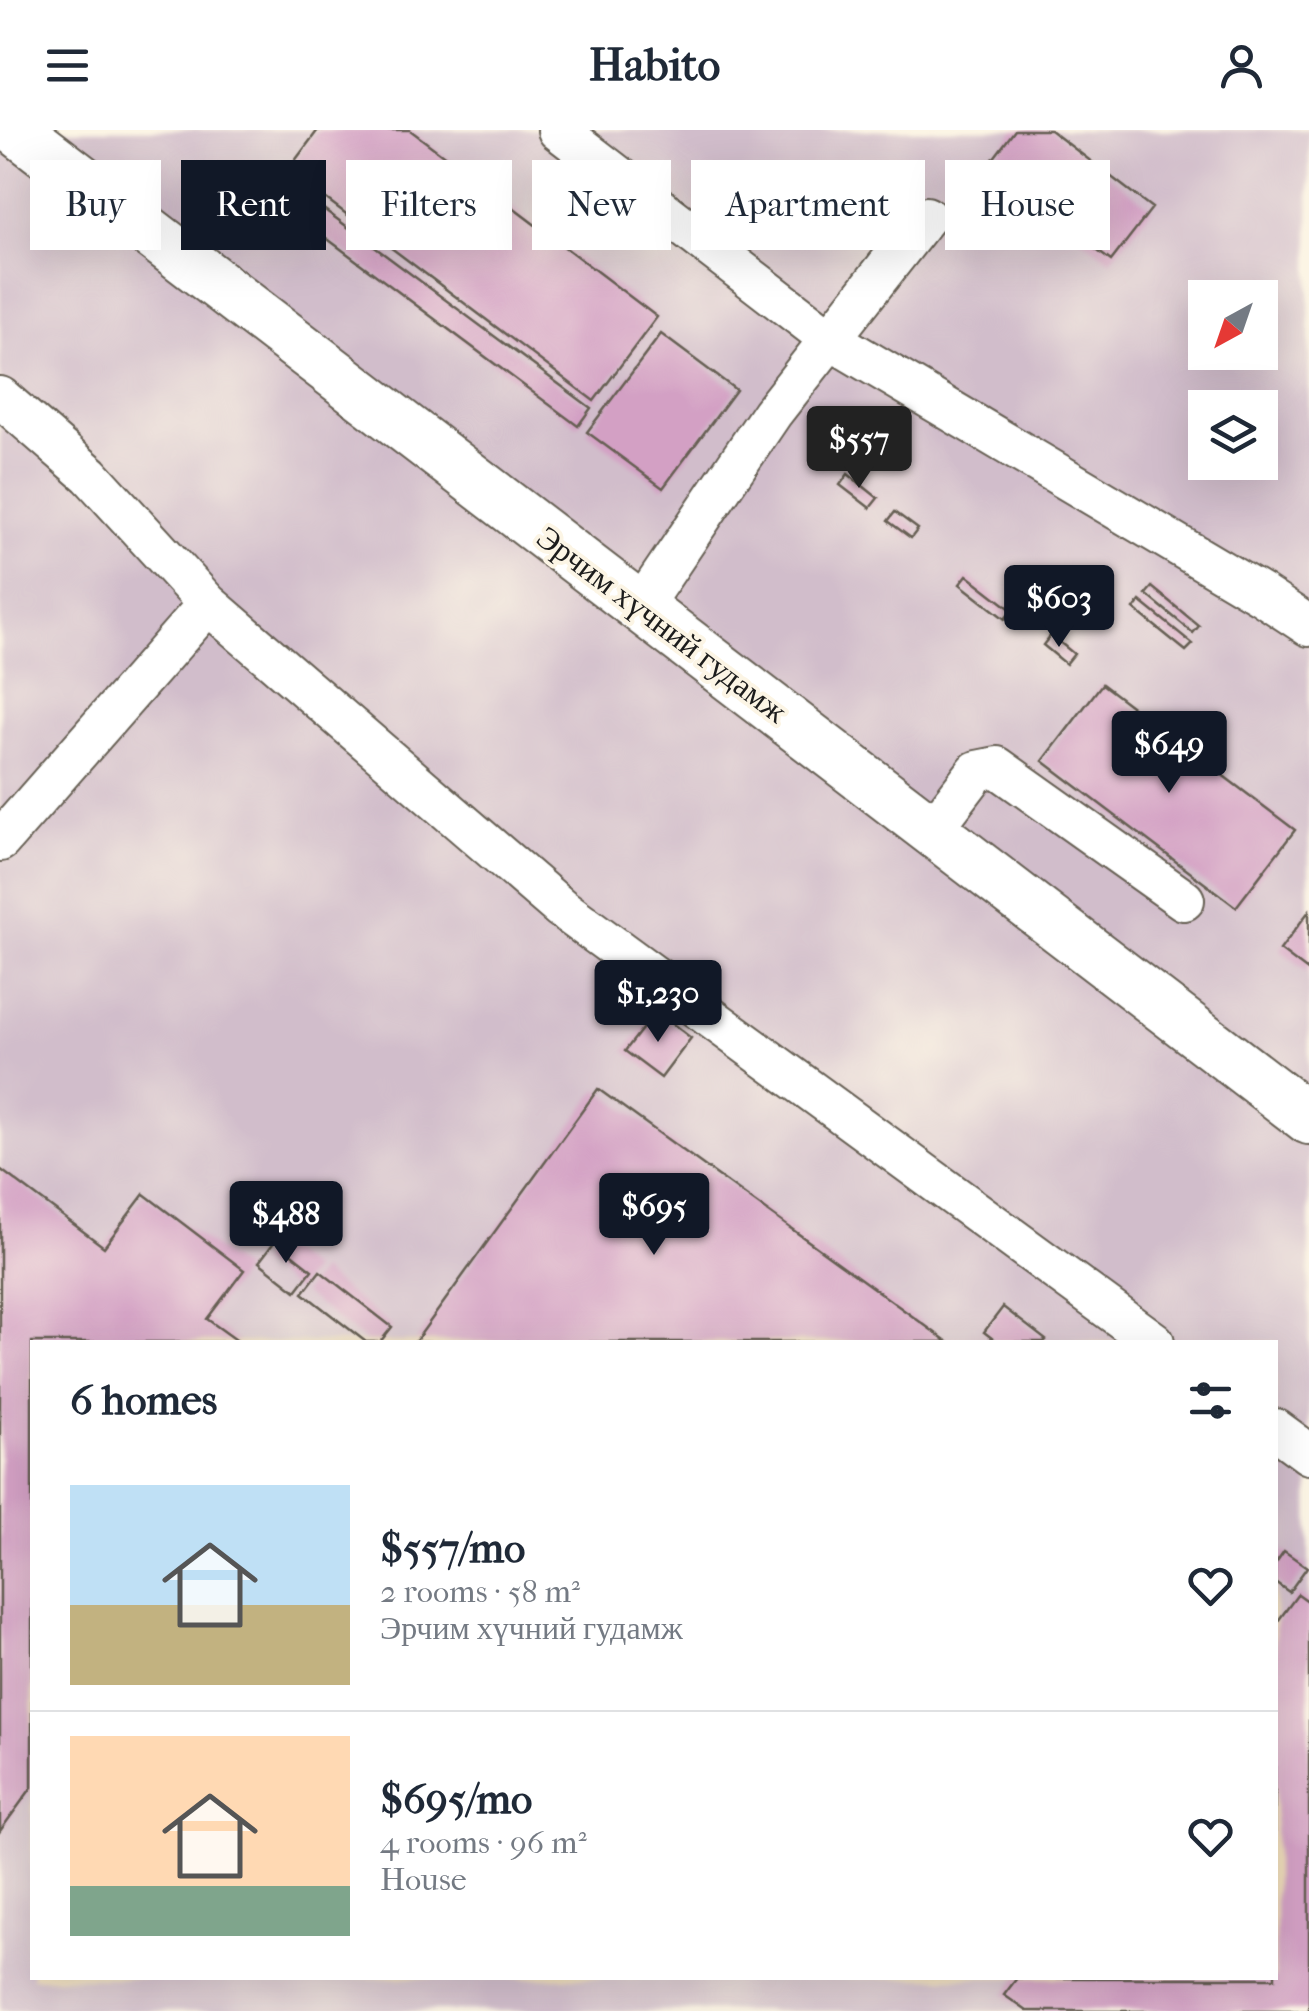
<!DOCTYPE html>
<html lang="en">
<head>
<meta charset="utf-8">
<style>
  body { margin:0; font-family:"IM FELL French Canon",serif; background:#f6f6f7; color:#1f2937; height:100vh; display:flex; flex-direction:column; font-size:38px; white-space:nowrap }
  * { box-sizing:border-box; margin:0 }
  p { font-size:32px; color:#747a83 }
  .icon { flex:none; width:55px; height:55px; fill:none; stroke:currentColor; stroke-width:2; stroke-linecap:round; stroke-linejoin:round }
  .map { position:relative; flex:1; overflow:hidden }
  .side { position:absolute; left:30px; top:1210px; width:1248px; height:640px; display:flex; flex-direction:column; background:#fff; border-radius:0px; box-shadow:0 10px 40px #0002 }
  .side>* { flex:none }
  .guide { position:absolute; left:30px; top:30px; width:1250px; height:90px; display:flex; gap:20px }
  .needle { width:65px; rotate:220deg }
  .fabs { position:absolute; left:1188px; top:150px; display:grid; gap:20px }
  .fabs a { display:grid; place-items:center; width:90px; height:90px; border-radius:0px; background:#fff; box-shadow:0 10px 40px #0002; font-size:50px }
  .price { position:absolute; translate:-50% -85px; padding:0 22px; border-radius:10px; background:#111827; color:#fff; font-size:32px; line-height:65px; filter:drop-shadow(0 2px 5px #0008) }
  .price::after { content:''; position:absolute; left:50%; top:60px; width:30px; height:22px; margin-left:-15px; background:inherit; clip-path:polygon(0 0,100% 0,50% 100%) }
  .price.selected { background:#222; color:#fff }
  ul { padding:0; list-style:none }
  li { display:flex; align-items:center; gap:30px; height:250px; padding:0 40px }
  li+li { border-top:2px solid #e0e1e3 }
  li span { display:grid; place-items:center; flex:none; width:280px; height:200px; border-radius:0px; color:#555 }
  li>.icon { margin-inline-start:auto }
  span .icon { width:120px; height:120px; fill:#fffc; stroke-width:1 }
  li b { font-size:42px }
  h2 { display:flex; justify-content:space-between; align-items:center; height:120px; padding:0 40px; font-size:42px }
  .chip { padding:0 35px; border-radius:0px; background:#fff; box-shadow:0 10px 40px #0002; font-size:35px; line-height:90px }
  .chip.selected { background:#111827; color:#fff }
  header { display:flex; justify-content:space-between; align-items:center; height:130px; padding:0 40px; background:#fff; font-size:45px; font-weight:700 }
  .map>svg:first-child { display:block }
</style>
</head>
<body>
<header><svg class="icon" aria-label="menu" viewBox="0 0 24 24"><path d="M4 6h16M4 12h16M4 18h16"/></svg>Habito<svg class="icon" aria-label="person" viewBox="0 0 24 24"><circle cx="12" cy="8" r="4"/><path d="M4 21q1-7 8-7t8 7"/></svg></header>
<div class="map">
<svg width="1309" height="1881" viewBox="0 0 1309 1881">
  <rect width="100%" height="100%" fill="#fcf5e5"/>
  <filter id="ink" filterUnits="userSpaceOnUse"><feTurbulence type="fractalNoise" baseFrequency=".01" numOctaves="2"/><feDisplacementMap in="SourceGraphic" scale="20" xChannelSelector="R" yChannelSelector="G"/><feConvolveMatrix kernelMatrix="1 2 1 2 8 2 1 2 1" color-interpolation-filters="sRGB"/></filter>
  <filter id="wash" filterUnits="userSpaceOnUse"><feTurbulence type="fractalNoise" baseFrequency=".0048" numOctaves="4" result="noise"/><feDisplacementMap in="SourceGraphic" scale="40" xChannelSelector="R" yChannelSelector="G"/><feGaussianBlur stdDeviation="2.25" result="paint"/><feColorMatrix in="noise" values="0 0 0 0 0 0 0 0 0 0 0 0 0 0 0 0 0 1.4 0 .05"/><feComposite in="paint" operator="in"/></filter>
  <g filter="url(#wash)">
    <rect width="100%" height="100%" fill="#eedcba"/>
    <path fill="#d1bdcb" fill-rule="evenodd" d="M 0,0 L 1309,0 L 1309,1881 L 0,1881 ZM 1205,168 L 1260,168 L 1260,222 L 1205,222 ZM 1205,278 L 1260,278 L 1260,332 L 1205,332 ZM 32,1212 L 1275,1212 L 1275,1848 L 32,1848 Z"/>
    <g id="blocks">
      <path fill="#d3a0c4" d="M 318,0 L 410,0 L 657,187 L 594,271 L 288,40 Z
        M 1015,0 L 1050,0 L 1152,78 L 1111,131 L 987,37 Z
        M 275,43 L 591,278 L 578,296 L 262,60 Z
        M 661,204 L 736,260 L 663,358 L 587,302 Z
        M 848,344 L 878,368 L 870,378 L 840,355 Z
        M 895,382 L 918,399 L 911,408 L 888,391 Z
        M 967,445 L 1012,480 L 1005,489 L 960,454 Z
        M 1152,457 L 1199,496 L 1193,503 L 1146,464 Z
        M 1140,471 L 1193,514 L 1186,521 L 1134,479 Z
        M 1051,505 L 1074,524 L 1066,534 L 1043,515 Z
        M 1102,554 L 1295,700 L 1236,777 L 1043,631 Z
        M 1309,781 L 1309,842 L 1280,820 Z
        M 656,881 L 691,908 L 661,948 L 625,921 Z
        M 598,959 L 948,1212 L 415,1212 Z
        M 0,1039 L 104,1117 L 144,1064 L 244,1140 L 207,1189 L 239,1212 L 32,1212 L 32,1657 L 0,1701 Z
        M 275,1111 L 312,1140 L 296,1161 L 259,1132 Z
        M 320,1141 L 392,1197 L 380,1212 L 366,1212 L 303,1163 Z
        M 1003,1177 L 1046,1210 L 1044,1212 L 997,1212 L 984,1202 Z
        M 1284,1421 L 1307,1437 L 1289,1462 L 1275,1452 L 1275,1434 Z
        M 1298,1464 L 1309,1472 L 1309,1881 L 1027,1881 L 1004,1865 L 1017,1848 L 1275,1848 L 1275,1495 Z"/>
    </g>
  </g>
  <g filter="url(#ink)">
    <use href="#blocks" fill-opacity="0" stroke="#665f53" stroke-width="2.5"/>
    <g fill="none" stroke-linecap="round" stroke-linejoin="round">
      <g stroke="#665f53" stroke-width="44">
        <path id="minor" d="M 558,0 L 830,209 L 772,283 L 640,478
          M 926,87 L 830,209 L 1262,465 L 1309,496
          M 0,267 L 90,345 L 208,474 L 561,778 L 1154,1212
          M 933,699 L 977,641 L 997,637 L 1184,770
          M 0,711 L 208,474
          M 1275,1299 L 1309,1324"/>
      </g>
      <g stroke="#665f53" stroke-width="54">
        <path id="major" d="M 16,0 L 1309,989"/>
      </g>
      <use href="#minor" stroke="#fff" stroke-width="40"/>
      <use href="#major" stroke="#fff" stroke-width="50"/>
    </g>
  </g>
  <g text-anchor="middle" stroke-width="8" stroke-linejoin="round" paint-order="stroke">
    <g font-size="32" fill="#1c1c1c" stroke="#fcf5e5">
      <text transform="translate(662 494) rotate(37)" y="11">Эрчим хүчний гудамж</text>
    </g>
  </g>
</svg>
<div class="fabs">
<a><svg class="needle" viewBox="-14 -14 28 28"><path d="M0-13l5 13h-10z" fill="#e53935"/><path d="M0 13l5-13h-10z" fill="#747a83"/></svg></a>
<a><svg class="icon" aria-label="layers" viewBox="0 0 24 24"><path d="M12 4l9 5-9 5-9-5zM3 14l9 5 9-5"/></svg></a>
</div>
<b class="price selected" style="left:859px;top:361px">$557</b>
<b class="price" style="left:1059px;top:520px">$603</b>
<b class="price" style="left:1169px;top:666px">$649</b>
<b class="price" style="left:658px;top:915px">$1,230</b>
<b class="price" style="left:654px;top:1128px">$695</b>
<b class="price" style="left:286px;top:1136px">$488</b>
<div class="guide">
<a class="chip">Buy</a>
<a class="chip selected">Rent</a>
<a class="chip">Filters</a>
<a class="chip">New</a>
<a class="chip">Apartment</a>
<a class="chip">House</a>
</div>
<section class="side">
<h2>6 homes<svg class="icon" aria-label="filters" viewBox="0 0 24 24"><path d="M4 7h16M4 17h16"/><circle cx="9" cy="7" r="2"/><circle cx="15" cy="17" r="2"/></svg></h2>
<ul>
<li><span style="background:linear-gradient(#bfe0f5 60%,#c2b280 0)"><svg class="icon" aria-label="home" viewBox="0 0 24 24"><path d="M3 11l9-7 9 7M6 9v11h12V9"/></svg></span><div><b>$557/mo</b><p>2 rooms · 58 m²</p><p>Эрчим хүчний гудамж</p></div><svg class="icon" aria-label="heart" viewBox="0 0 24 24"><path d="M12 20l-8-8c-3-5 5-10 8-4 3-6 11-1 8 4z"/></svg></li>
<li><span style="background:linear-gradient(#ffd9b3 75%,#7fa58c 0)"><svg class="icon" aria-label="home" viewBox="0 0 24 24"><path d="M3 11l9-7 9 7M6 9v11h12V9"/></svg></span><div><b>$695/mo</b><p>4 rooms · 96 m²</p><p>House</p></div><svg class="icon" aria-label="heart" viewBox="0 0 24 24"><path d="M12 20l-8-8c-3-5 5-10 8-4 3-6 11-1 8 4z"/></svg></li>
</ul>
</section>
</div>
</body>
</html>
